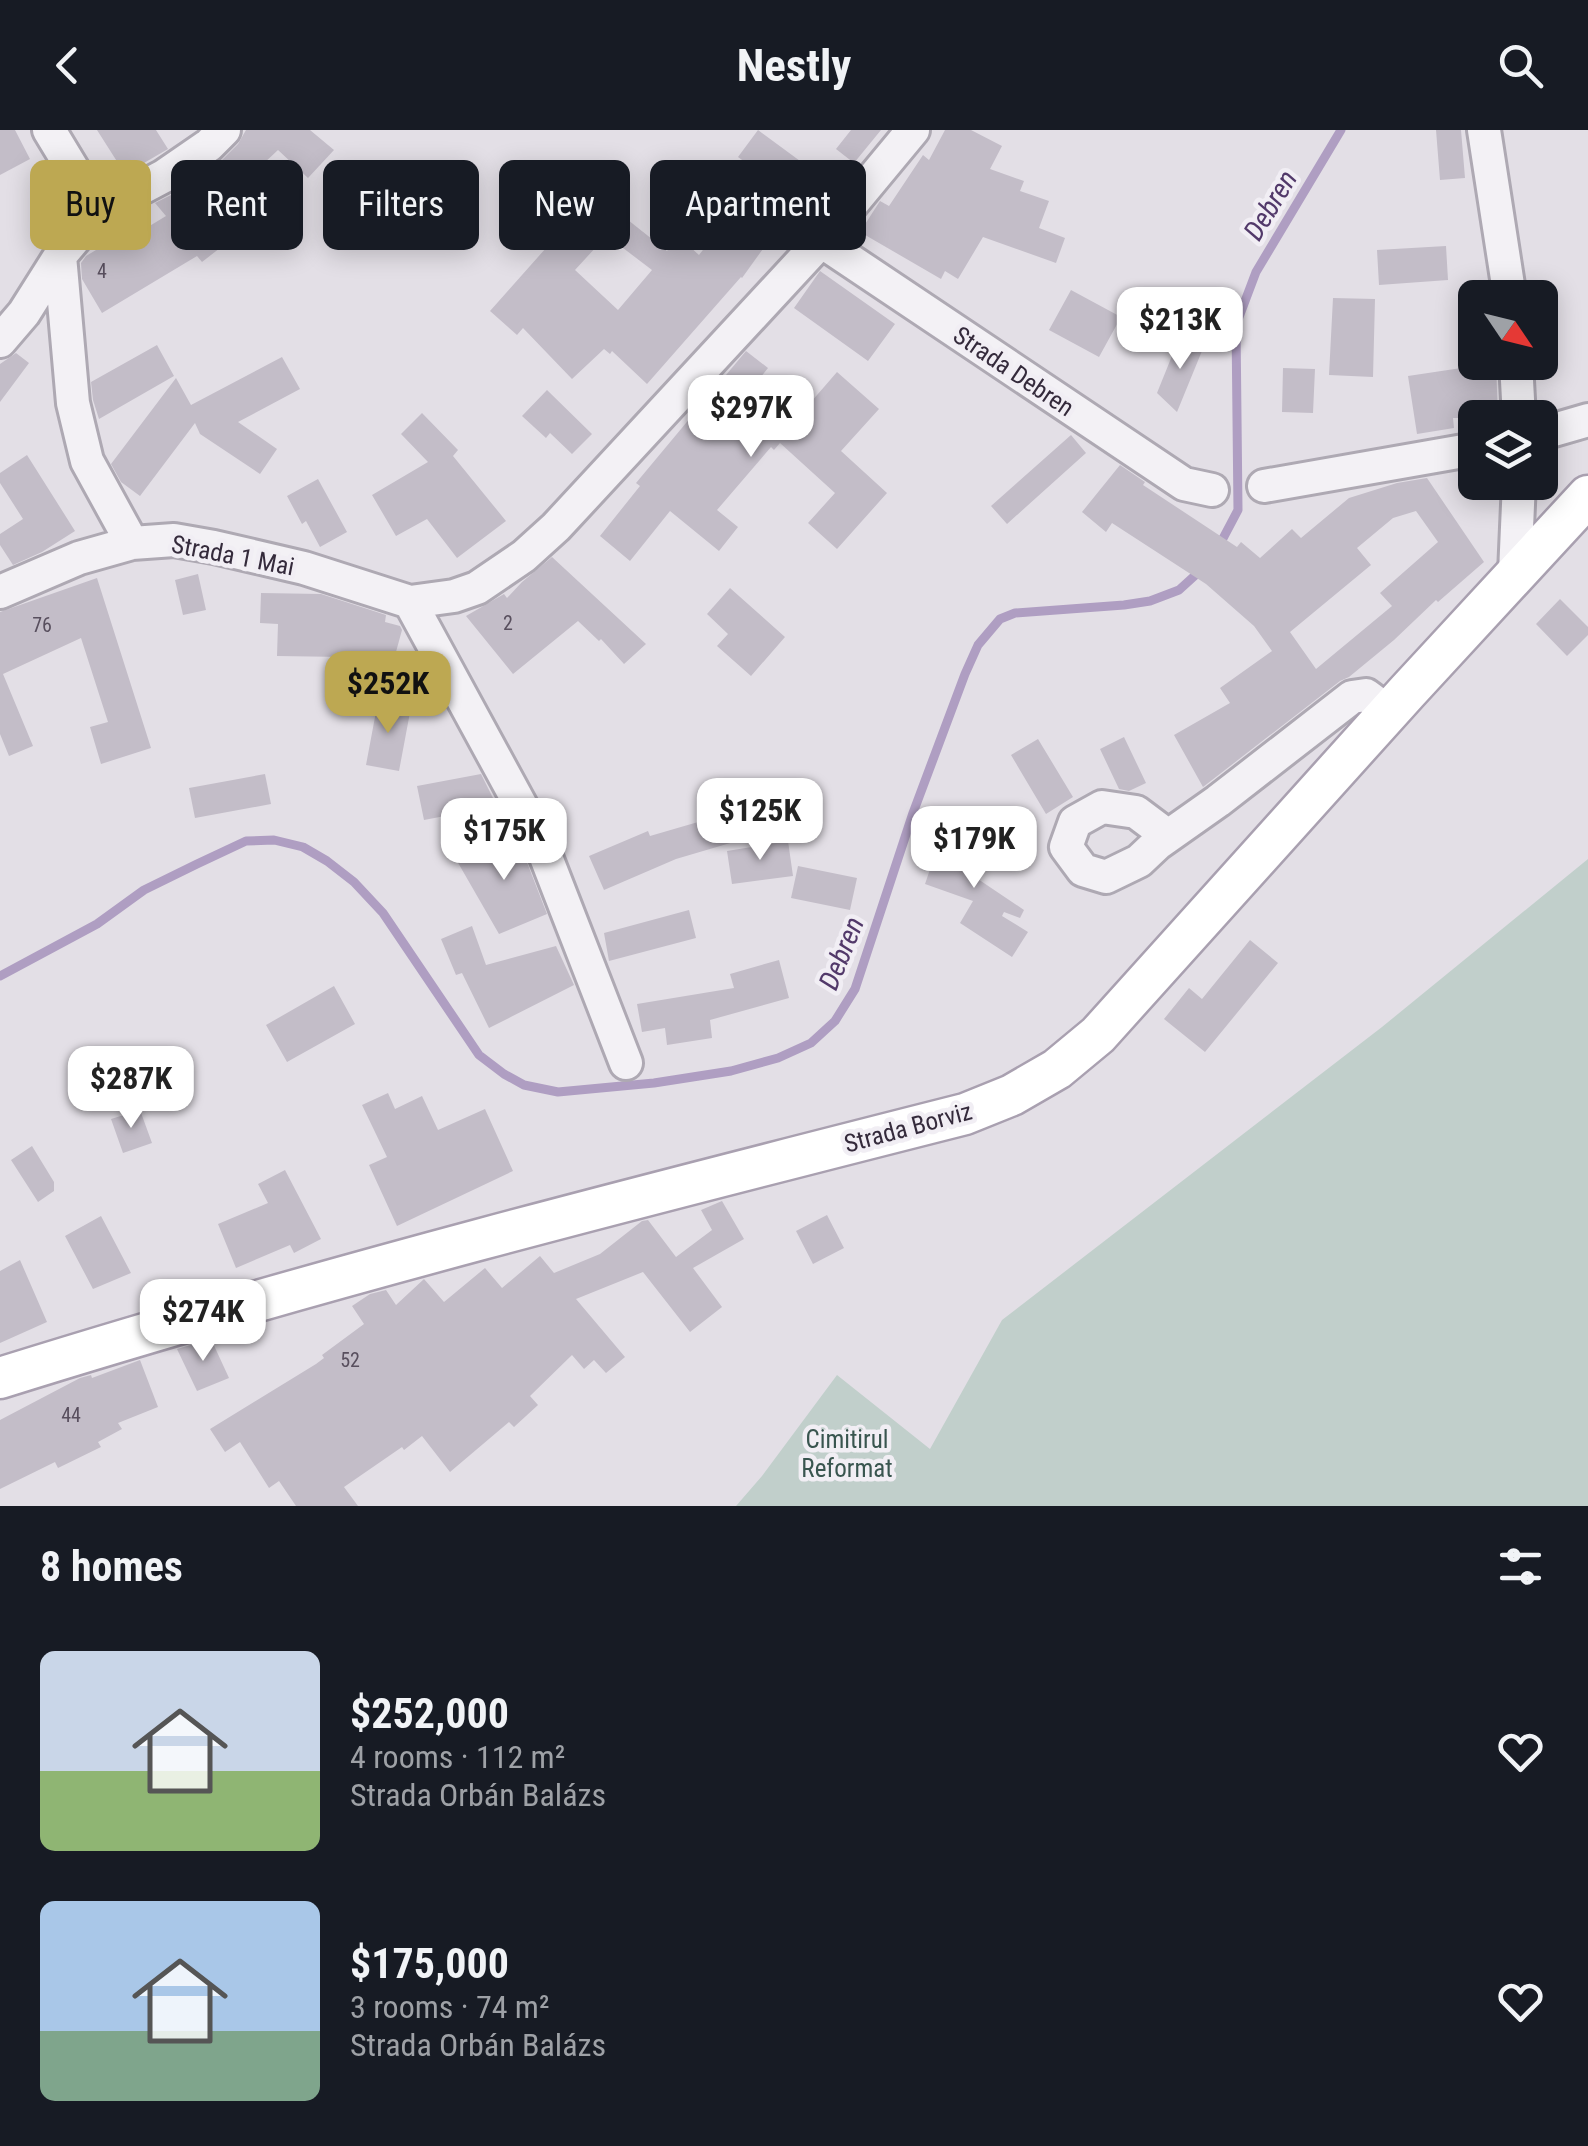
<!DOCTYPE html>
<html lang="en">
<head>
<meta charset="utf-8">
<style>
  body { margin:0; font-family:"Roboto Condensed",sans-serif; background:#20242c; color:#f1f3f6; height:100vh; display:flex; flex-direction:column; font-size:38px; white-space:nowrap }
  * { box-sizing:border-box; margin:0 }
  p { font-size:32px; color:#9ea1a6 }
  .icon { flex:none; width:55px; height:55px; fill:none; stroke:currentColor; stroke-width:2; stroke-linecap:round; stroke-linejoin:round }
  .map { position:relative; height:1376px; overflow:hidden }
  .panel { display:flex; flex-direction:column; background:#171b24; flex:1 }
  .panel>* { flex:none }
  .banner { position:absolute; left:30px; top:30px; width:1000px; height:90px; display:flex; gap:20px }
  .needle { width:65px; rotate:125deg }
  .fabs { position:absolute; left:1458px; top:150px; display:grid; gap:20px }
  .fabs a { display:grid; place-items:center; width:100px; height:100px; border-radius:15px; background:#171b24; box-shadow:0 5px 25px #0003; font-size:50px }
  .price { position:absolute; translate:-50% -85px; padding:0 22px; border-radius:20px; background:#fff; color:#222; font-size:32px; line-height:65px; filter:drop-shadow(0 2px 5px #0008) }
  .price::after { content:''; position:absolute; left:50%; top:60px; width:30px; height:22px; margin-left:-15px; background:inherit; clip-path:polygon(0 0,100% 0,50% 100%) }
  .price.selected { background:#bda852; color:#111 }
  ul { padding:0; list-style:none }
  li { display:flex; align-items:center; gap:30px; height:250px; padding:0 40px }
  li span { display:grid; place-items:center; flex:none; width:280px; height:200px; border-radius:15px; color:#555 }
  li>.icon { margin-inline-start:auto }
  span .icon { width:120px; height:120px; fill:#fffc; stroke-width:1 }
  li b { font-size:42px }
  h2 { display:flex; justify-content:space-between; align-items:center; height:120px; padding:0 40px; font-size:42px }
  .tag { padding:0 35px; border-radius:15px; background:#171b24; box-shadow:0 5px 25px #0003; font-size:35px; line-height:90px }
  .tag.selected { background:#bda852; color:#111 }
  header { display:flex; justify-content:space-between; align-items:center; height:130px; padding:0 40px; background:#171b24; font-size:45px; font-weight:700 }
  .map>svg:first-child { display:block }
</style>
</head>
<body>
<header><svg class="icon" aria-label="back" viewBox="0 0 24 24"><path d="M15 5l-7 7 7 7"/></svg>Nestly<svg class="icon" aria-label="search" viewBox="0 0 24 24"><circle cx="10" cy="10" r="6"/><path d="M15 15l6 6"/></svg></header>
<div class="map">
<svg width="1588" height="1376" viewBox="0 0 1588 1376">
  <rect width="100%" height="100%" fill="#e3dfe6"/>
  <path fill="#c1cfcb" d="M 1588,729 L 1588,1376 L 736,1376 L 762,1346 L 837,1245 L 930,1319 L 1002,1190 L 1382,897 Z"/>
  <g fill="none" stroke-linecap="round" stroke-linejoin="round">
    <path stroke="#af9ec2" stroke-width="9" d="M 1219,416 L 1238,380 L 1236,195 L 1256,142 L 1341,0
      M 0,846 L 97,794 L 144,760 L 197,734 L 246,711 L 274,710 L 303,717 L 327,731 L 354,752 L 383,783 L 479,925 L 504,944 L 524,955 L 558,962 L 654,953 L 731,941 L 778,928 L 811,913 L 835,891 L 855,859 L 913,683 L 965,544 L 978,515 L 1000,489 L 1015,483 L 1124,475 L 1150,471 L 1179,460 L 1201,440"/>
  </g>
  <path fill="#c3bdc8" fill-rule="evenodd" d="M 0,0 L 15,0 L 30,29 L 0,45 Z
    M 97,0 L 156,0 L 168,19 L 125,44 Z
    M 246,0 L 310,0 L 334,20 L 308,48 L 278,20 L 246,50 L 272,78 L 250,100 L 247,97 L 202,132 L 197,126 L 102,183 L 82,149 L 81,133 L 86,126 L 106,114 L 110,120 L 166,86 L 155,73 L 175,63 L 221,31 L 238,14 Z
    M 758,0 L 830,53 L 810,80 L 738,27 Z
    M 851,0 L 881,0 L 854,33 L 836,19 Z
    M 945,0 L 971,0 L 1002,16 L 990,39 L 1024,51 L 1020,61 L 1049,71 L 1039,98 L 1065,108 L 1056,133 L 983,107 L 958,149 L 945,141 L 941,149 L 860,102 L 880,71 L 889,76 L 923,25 L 929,30 Z
    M 1436,0 L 1461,0 L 1465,48 L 1440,50 Z
    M 618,82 L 667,121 L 679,107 L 699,125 L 727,89 L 765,116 L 742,148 L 741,147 L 647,254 L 612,221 L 610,224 L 604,219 L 572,249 L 523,198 L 517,205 L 490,181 L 570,91 L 597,116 L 575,140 L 618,180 L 652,140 L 602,102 Z
    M 1446,116 L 1448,150 L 1379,155 L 1377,120 Z
    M 820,141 L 895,194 L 868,231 L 794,178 Z
    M 1071,160 L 1121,187 L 1099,227 L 1049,200 Z
    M 1333,168 L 1375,169 L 1373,247 L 1329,245 Z
    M 1180,206 L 1204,216 L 1177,282 L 1157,263 Z
    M 157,215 L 174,246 L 99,289 L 93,270 L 91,252 Z
    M 746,221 L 768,238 L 756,253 L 798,287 L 837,242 L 879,279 L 841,321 L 887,363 L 837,419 L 808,393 L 835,363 L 780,313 L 774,320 L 771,317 L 717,380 L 738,397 L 719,421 L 670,381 L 630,431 L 600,406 L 640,356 L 636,353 Z
    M 16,223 L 29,233 L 0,272 L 0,234 Z
    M 282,227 L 300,259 L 238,292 L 277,319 L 260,344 L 200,304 L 195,293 L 140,366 L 121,352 L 111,334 L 176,248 L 191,275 Z
    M 1468,232 L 1496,232 L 1498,288 L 1453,288 L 1454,298 L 1417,304 L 1408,246 L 1468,237 Z
    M 1283,238 L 1315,239 L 1313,283 L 1282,282 Z
    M 547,260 L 592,304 L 572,324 L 550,303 L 546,308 L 522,286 Z
    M 422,283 L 458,320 L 453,326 L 506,391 L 457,428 L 427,389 L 396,406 L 372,365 L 428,332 L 401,304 Z
    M 1071,305 L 1086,323 L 1007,394 L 991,376 Z
    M 27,325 L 75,401 L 42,422 L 13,435 L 0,415 L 0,404 L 23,389 L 0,353 L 0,343 Z
    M 1120,335 L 1145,352 L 1143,355 L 1237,417 L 1241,412 L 1260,428 L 1292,399 L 1301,408 L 1349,368 L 1397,353 L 1427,348 L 1484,432 L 1438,472 L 1436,470 L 1394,510 L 1349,547 L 1340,551 L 1203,657 L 1174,605 L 1230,573 L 1220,558 L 1272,521 L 1254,496 L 1206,454 L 1112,393 L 1106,402 L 1082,382 ZM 1416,381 L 1438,412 L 1380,463 L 1392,476 L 1316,539 L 1290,502 L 1371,435 L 1357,418 L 1393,388 Z
    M 318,349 L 347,402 L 320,417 L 306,391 L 302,394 L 287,366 Z
    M 552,427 L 646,514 L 624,534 L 601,509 L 599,511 L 578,491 L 513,544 L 466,486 L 504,464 L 507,468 L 522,452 Z
    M 198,444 L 206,480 L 183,485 L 175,450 Z
    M 97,448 L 151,618 L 101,634 L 90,597 L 108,592 L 81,508 L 3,544 L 33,616 L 9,626 L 0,604 L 0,482 Z
    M 730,458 L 785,507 L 751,546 L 717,516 L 728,504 L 707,484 Z
    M 261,463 L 321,464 L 386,485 L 385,492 L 400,496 L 402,500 L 385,562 L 338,549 L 344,527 L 277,526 L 278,494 L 260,493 Z
    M 1560,469 L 1588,497 L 1588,505 L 1567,526 L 1536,494 Z
    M 378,571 L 411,577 L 399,641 L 366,635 Z
    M 1124,607 L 1146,653 L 1129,661 L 1119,659 L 1100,619 Z
    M 1038,609 L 1073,667 L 1046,684 L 1011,625 Z
    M 265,644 L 271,674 L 195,688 L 189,658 Z
    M 481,644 L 497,676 L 424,690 L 417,656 Z
    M 729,683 L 737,711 L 676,729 L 604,760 L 589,726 L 648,701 L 650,706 Z
    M 947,690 L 977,700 L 963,739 L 1024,780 L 1020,788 L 1004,782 L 1002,786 L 1028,802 L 1012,827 L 960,793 L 973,771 L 925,754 Z
    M 511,699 L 521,717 L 547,784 L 499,804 L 457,731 Z
    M 788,711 L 793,746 L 732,754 L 727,721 Z
    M 798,736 L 857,748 L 850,780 L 791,768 Z
    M 689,780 L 696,808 L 609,831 L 604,803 Z
    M 472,796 L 486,835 L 556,816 L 574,855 L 489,898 L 462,843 L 456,845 L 441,809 Z
    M 1250,810 L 1278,833 L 1205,922 L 1164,889 L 1189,858 L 1202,869 Z
    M 779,830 L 789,868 L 710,890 L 712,908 L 667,915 L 665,898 L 642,902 L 637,874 L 734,858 L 730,844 Z
    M 334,856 L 355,894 L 287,932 L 266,895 Z
    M 388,963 L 395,979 L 422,966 L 438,1000 L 485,979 L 513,1041 L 397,1096 L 369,1035 L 387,1027 L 362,975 Z
    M 140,980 L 152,1013 L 123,1023 L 111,989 Z
    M 32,1016 L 54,1052 L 54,1061 L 38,1072 L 11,1030 Z
    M 285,1040 L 321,1109 L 294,1123 L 290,1115 L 236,1138 L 218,1094 L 268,1073 L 258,1054 Z
    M 722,1071 L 744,1109 L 693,1138 L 722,1177 L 690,1202 L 643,1142 L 576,1169 L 625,1227 L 606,1243 L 594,1230 L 584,1239 L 572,1225 L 530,1266 L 538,1275 L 514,1297 L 509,1292 L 450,1342 L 422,1306 L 404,1320 L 402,1317 L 344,1357 L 358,1376 L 296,1376 L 279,1351 L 269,1358 L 240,1312 L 225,1322 L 210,1299 L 316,1234 L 324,1228 L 322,1225 L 364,1194 L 352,1176 L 370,1164 L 386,1160 L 396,1175 L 424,1149 L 444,1172 L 485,1138 L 502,1158 L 540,1126 L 554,1143 L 600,1124 L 642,1091 L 648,1090 L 676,1127 L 712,1100 L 701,1080 Z
    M 827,1085 L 844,1118 L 813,1134 L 796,1101 Z
    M 101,1086 L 131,1143 L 93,1159 L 65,1106 Z
    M 20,1130 L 47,1192 L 0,1213 L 0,1141 Z
    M 211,1209 L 229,1248 L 197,1261 L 177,1219 Z
    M 140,1230 L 158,1277 L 118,1293 L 122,1299 L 98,1312 L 101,1317 L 58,1338 L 55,1332 L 0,1359 L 0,1290 L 80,1248 L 91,1245 L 92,1248 Z"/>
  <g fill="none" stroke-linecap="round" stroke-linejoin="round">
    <g stroke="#aea9b3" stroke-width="38">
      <path id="minor" d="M 49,0 L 98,81
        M 1484,0 L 1510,168
        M 821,111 L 1184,354 L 1212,360
        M 60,126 L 73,273 L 87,331 L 132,413
        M 0,211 L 24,183 L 60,126 L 98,81 L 164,46 L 209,15 L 224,0
        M 1516,232 L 1519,288
        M 1540,304 L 1588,290
        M 1264,356 L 1475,319
        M 1515,443 L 1519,352
        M 0,462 L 79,428 L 132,413 L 174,410 L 214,417 L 304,438 L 410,472 L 454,466 L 477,458 L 524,426 L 556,397 L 821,111 L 913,0
        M 410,472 L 539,709 L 626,933
        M 1168,706 L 1136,682 L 1102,677 L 1075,692 L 1066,717 L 1083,740 L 1106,747 L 1139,731 L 1157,714 L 1218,671 L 1352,567 L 1366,565 L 1389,582"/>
    </g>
    <g stroke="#a9a0b0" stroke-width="45">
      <path id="major" d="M 0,1248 C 319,1148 642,1066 965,984 L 1012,965 L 1057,939 L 1098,905 L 1407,562 L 1588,366"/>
    </g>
    <use href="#minor" stroke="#f3f1f5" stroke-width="32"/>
    <use href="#major" stroke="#fff" stroke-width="40"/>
  </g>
  <g text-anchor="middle" stroke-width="9" stroke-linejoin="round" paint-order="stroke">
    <g font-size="20" fill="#584f5e">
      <text x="102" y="148">4</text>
      <text x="508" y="500">2</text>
      <text x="42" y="502">76</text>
      <text x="350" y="1237">52</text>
      <text x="71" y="1292">44</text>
    </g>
    <g font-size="25" fill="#342a3b" stroke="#f1eef4">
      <text transform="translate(1014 241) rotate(34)" y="9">Strada Debren</text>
      <text transform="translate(233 425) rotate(11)" y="9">Strada 1 Mai</text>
      <text transform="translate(908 997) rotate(-15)" y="9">Strada Borviz</text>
    </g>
    <g font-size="25" fill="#39554f" stroke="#f1eef4">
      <text x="847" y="1318">Cimitirul<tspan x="847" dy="29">Reformat</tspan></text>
    </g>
    <g font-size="28" font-style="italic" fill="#52396a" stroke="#f1eef4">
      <text transform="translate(1270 75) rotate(-59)" y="10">Debren</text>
      <text transform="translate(841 823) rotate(-68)" y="10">Debren</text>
    </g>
  </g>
</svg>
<div class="fabs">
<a><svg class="needle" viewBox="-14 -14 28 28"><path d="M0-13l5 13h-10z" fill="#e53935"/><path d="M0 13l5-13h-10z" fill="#9ea1a6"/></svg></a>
<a><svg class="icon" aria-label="layers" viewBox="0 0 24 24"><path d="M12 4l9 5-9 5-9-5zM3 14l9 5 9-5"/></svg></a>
</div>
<b class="price" style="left:1180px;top:242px">$213K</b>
<b class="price" style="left:751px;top:330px">$297K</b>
<b class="price selected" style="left:388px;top:606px">$252K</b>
<b class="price" style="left:760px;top:733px">$125K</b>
<b class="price" style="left:504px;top:753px">$175K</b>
<b class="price" style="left:974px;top:761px">$179K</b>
<b class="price" style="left:131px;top:1001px">$287K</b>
<b class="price" style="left:203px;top:1234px">$274K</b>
<div class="banner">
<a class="tag selected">Buy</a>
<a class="tag">Rent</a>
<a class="tag">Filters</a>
<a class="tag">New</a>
<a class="tag">Apartment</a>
</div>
</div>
<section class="panel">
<h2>8 homes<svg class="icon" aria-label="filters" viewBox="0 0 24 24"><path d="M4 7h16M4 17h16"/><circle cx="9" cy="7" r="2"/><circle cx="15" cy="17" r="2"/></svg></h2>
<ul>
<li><span style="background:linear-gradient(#c9d6e8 60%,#8fb573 0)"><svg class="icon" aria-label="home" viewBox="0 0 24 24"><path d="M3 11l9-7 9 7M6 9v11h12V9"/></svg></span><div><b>$252,000</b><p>4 rooms · 112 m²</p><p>Strada Orbán Balázs</p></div><svg class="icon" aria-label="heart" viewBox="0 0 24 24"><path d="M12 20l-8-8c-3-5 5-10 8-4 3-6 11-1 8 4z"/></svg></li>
<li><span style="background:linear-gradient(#a9c7e8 65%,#7fa58c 0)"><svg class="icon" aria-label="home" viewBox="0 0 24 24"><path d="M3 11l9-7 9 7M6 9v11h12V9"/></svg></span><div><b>$175,000</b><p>3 rooms · 74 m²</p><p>Strada Orbán Balázs</p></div><svg class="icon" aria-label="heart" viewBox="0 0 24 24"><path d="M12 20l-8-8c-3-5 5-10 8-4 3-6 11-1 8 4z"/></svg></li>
</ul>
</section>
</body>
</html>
